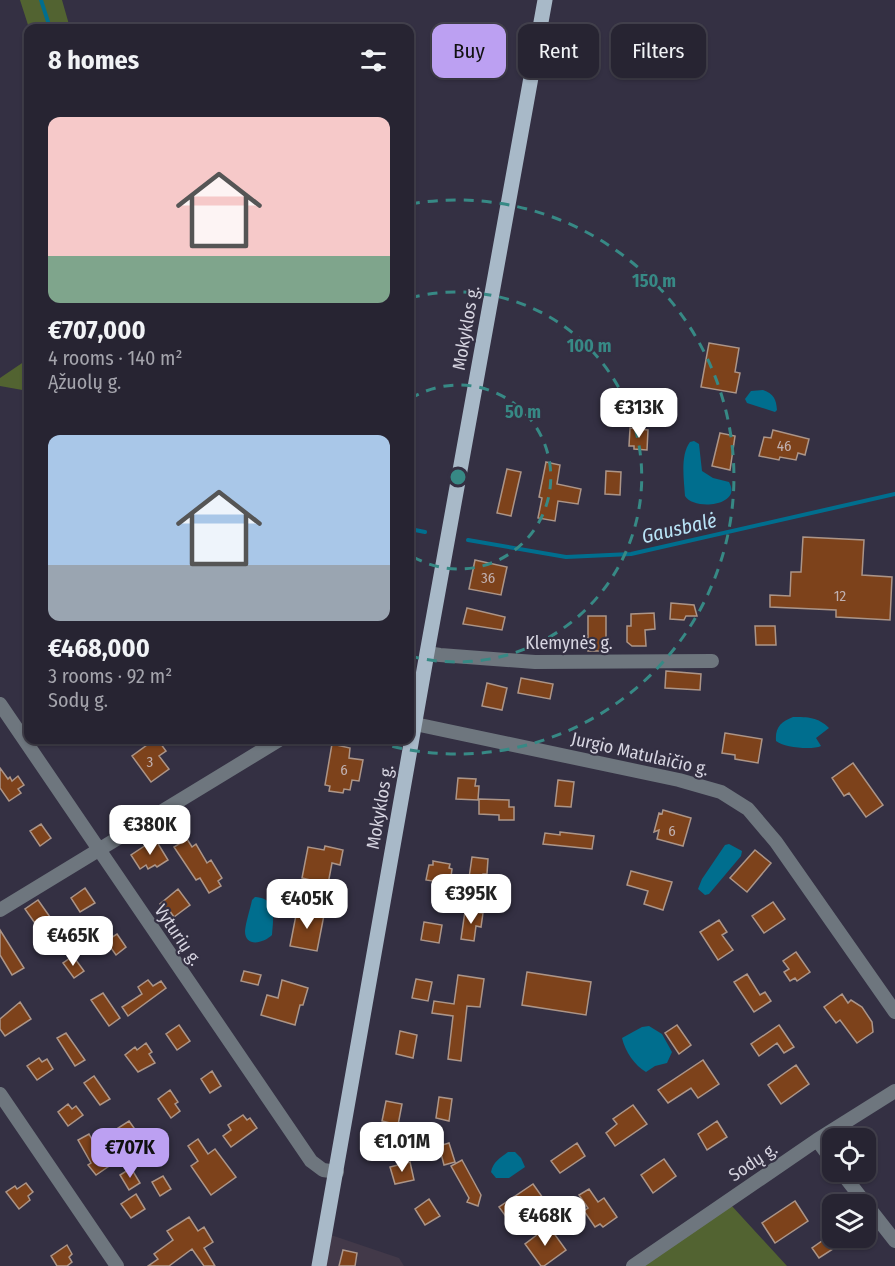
<!DOCTYPE html>
<html lang="en">
<head>
<meta charset="utf-8">
<style>
  body { margin:0; font-family:"Fira Sans Condensed",sans-serif; background:#2f2c3a; color:#f1f3f6; height:100vh; display:flex; flex-direction:column; font-size:22px; white-space:nowrap }
  * { box-sizing:border-box; margin:0 }
  p { font-size:20px; color:#a4a4ac }
  .icon { flex:none; width:33px; height:33px; fill:none; stroke:currentColor; stroke-width:2; stroke-linecap:round; stroke-linejoin:round }
  .map { position:relative; flex:1; overflow:hidden }
  .sheet { position:absolute; left:24px; top:24px; width:390px; height:720px; display:flex; flex-direction:column; background:#272432; border-radius:12px; box-shadow:0 2px 4px #0004,0 0 0 2px #43414d }
  .sheet>* { flex:none }
  .guide { position:absolute; left:432px; top:24px; width:372px; height:54px; display:flex; gap:12px }
  .buttons { position:absolute; left:822px; top:1128px; display:grid; gap:12px }
  .buttons a { display:grid; place-items:center; width:54px; height:54px; border-radius:12px; background:#272432; box-shadow:0 2px 4px #0004,0 0 0 2px #43414d; font-size:30px }
  .price { position:absolute; translate:-50% -51px; padding:0 14px; border-radius:12px; background:#fff; color:#222; font-size:20px; line-height:39px; filter:drop-shadow(0 2px 3px #0008) }
  .price::after { content:''; position:absolute; left:50%; top:36px; width:18px; height:14px; margin-left:-9px; background:inherit; clip-path:polygon(0 0,100% 0,50% 100%) }
  .price.selected { background:#bca0f2; color:#111 }
  ul { padding:0; list-style:none }
  li { display:grid; align-content:center; gap:12px; height:318px; padding:0 24px }
  li span { display:grid; place-items:center; height:186px; border-radius:12px; color:#555 }
  li>.icon { margin-inline-start:auto }
  span .icon { width:108px; height:108px; fill:#fffc; stroke-width:1 }
  li b { font-size:26px }
  h2 { display:flex; justify-content:space-between; align-items:center; height:72px; padding:0 24px; font-size:26px }
  .pill { padding:0 21px; border-radius:12px; background:#272432; box-shadow:0 2px 4px #0004,0 0 0 2px #43414d; font-size:21px; line-height:54px }
  .pill.selected { background:#bca0f2; color:#111 }
  .map>svg:first-child { display:block }
</style>
</head>
<body>
<div class="map">
<svg width="895" height="1266" viewBox="0 0 895 1266">
  <rect width="100%" height="100%" fill="#343043"/>
  <path fill="#423949" d="M 331,1235 L 399,1258 L 404,1266 L 326,1266 Z"/>
  <path fill="#526331" d="M 20,0 L 62,0 L 70,28 L 29,28 Z
    M 28,359 L 28,391 L 0,386 L 0,378 Z
    M 731,1205 L 787,1266 L 643,1266 Z"/>
  <path fill="#006e8e" d="M 763,390 C 774,394 776,399 777,410 L 775,412 L 747,403 L 745,399 L 751,391 Z
    M 694,441 L 699,444 L 702,471 L 713,478 L 729,482 C 743,506 694,511 685,496 C 684,480 680,455 690,442 Z
    M 793,717 C 808,717 818,717 829,728 L 816,738 L 821,746 C 813,750 784,748 776,741 C 775,727 781,722 793,717 Z
    M 729,844 L 742,851 L 741,856 L 709,894 L 705,895 L 698,889 L 702,879 L 725,845 Z
    M 255,897 C 278,898 273,919 272,935 C 264,943 245,948 245,931 C 246,921 250,910 252,900 Z
    M 649,1026 L 662,1034 L 672,1052 L 667,1063 L 655,1066 L 646,1072 C 635,1066 625,1051 622,1038 L 642,1027 Z
    M 508,1152 L 515,1152 L 521,1158 L 525,1167 L 509,1178 L 496,1178 L 491,1172 C 493,1162 500,1158 508,1152 Z"/>
  <g fill="none" stroke-linecap="round" stroke-linejoin="round">
    <path stroke="#006e8e" stroke-width="4" d="M 41,0 L 50,28
      M 410,529 L 425,532
      M 468,540 L 566,557 L 631,554 L 895,494"/>
  </g>
  <path fill="#7d421b" stroke="#ac9588" stroke-width="1.5" d="M 709,343 L 739,348 L 735,372 L 740,373 L 736,393 L 701,387 Z
    M 630,428 L 648,430 L 647,450 L 634,449 L 634,446 L 629,446 Z
    M 773,430 L 809,439 L 805,455 L 798,453 L 796,460 L 780,457 L 779,460 L 759,456 L 764,437 L 771,438 Z
    M 720,433 L 735,436 L 730,470 L 712,466 Z
    M 546,462 L 560,465 L 557,484 L 581,489 L 578,504 L 558,501 L 555,521 L 538,518 L 542,498 L 539,497 Z
    M 507,469 L 521,472 L 511,516 L 497,513 Z
    M 606,471 L 621,472 L 620,495 L 605,494 Z
    M 803,537 L 864,540 L 862,575 L 892,577 L 890,620 L 836,617 L 836,610 L 770,607 L 770,595 L 790,596 L 791,572 L 801,572 Z
    M 475,560 L 507,567 L 501,595 L 469,589 Z
    M 671,603 L 694,605 L 697,616 L 686,616 L 684,620 L 670,619 Z
    M 467,608 L 505,617 L 502,630 L 463,624 Z
    M 654,613 L 655,629 L 645,630 L 646,646 L 632,646 L 627,642 L 627,626 L 631,626 L 631,614 Z
    M 588,616 L 606,616 L 606,651 L 588,651 Z
    M 755,626 L 775,626 L 776,645 L 756,645 Z
    M 666,671 L 701,674 L 700,690 L 665,688 Z
    M 521,678 L 553,684 L 550,699 L 518,693 Z
    M 487,683 L 507,688 L 502,710 L 482,706 Z
    M 725,733 L 762,739 L 758,763 L 735,759 L 735,755 L 722,753 Z
    M 154,740 L 158,740 L 166,751 L 159,756 L 169,769 L 151,782 L 132,756 Z
    M 332,744 L 350,748 L 349,758 L 363,760 L 359,781 L 352,780 L 350,790 L 344,789 L 343,793 L 329,791 L 330,786 L 325,785 Z
    M 853,763 L 883,805 L 866,817 L 849,793 L 844,796 L 832,778 Z
    M 0,768 L 8,779 L 10,777 L 12,781 L 18,776 L 24,785 L 18,789 L 21,793 L 9,801 L 0,788 Z
    M 458,778 L 476,779 L 475,786 L 479,786 L 478,800 L 456,799 Z
    M 558,780 L 574,782 L 571,807 L 555,806 Z
    M 479,799 L 509,800 L 509,807 L 514,807 L 514,820 L 499,820 L 499,815 L 479,814 Z
    M 663,810 L 691,818 L 683,846 L 657,839 L 659,830 L 654,832 L 659,813 L 662,814 Z
    M 41,824 L 51,838 L 40,846 L 30,831 Z
    M 560,832 L 594,836 L 592,849 L 543,844 L 545,833 L 560,835 Z
    M 187,839 L 192,847 L 196,844 L 207,863 L 211,860 L 222,878 L 218,881 L 221,886 L 209,893 L 200,878 L 196,880 L 174,847 Z
    M 157,842 L 168,860 L 157,867 L 155,865 L 148,869 L 146,865 L 140,869 L 131,855 L 149,843 L 151,846 Z
    M 325,846 L 343,850 L 340,865 L 332,863 L 328,884 L 302,878 L 308,847 L 324,850 Z
    M 755,850 L 771,863 L 747,892 L 730,878 Z
    M 472,857 L 488,859 L 487,874 L 483,874 L 481,887 L 468,885 Z
    M 433,861 L 450,864 L 449,868 L 452,869 L 450,884 L 426,880 L 429,865 L 433,865 Z
    M 631,871 L 672,882 L 663,910 L 644,904 L 648,891 L 627,885 Z
    M 85,888 L 95,903 L 80,912 L 71,898 Z
    M 178,889 L 190,905 L 174,917 L 169,910 L 166,913 L 160,904 Z
    M 38,900 L 55,924 L 51,927 L 57,935 L 48,942 L 25,909 Z
    M 773,902 L 785,919 L 764,933 L 752,916 Z
    M 297,910 L 324,915 L 317,951 L 290,946 Z
    M 465,911 L 483,913 L 481,927 L 476,926 L 474,941 L 461,939 Z
    M 719,920 L 727,932 L 722,935 L 733,950 L 718,960 L 700,932 Z
    M 424,922 L 442,925 L 439,943 L 421,940 Z
    M 0,930 L 24,968 L 12,975 L 0,955 Z
    M 117,934 L 126,947 L 116,955 L 106,941 Z
    M 796,952 L 810,972 L 797,981 L 795,978 L 790,981 L 784,972 L 789,969 L 783,961 Z
    M 73,956 L 84,971 L 74,978 L 63,963 Z
    M 244,971 L 261,975 L 258,985 L 241,981 Z
    M 527,972 L 591,982 L 586,1015 L 522,1005 Z
    M 747,974 L 760,995 L 765,992 L 771,1001 L 754,1012 L 734,982 Z
    M 458,975 L 484,979 L 480,1007 L 467,1006 L 461,1061 L 448,1059 L 453,1016 L 432,1013 L 434,1001 L 454,1004 Z
    M 416,979 L 432,982 L 428,1001 L 412,998 Z
    M 148,980 L 153,986 L 161,981 L 166,988 L 128,1016 L 122,1007 L 142,994 L 138,987 Z
    M 282,980 L 308,988 L 303,1005 L 300,1005 L 295,1025 L 261,1015 L 267,995 L 278,998 Z
    M 103,993 L 120,1018 L 109,1026 L 91,1000 Z
    M 842,994 L 848,1003 L 851,1000 L 862,1007 L 872,1022 L 873,1032 L 857,1043 L 840,1020 L 836,1023 L 824,1007 Z
    M 20,1002 L 31,1019 L 5,1036 L 0,1029 L 0,1019 Z
    M 179,1025 L 190,1041 L 177,1050 L 166,1034 Z
    M 677,1025 L 691,1045 L 679,1054 L 665,1033 Z
    M 779,1025 L 794,1047 L 784,1053 L 777,1043 L 759,1056 L 751,1044 Z
    M 400,1031 L 417,1035 L 413,1058 L 396,1054 Z
    M 66,1033 L 85,1060 L 75,1066 L 57,1038 Z
    M 146,1043 L 152,1052 L 149,1054 L 155,1063 L 138,1072 L 125,1055 L 135,1047 L 137,1050 Z
    M 39,1058 L 42,1062 L 47,1059 L 53,1069 L 37,1080 L 27,1066 Z
    M 703,1060 L 719,1084 L 698,1098 L 691,1088 L 668,1103 L 658,1090 Z
    M 796,1065 L 809,1084 L 781,1104 L 768,1085 Z
    M 212,1071 L 221,1086 L 210,1093 L 201,1079 Z
    M 94,1076 L 110,1099 L 100,1105 L 84,1083 Z
    M 170,1090 L 178,1102 L 175,1104 L 180,1111 L 171,1118 L 158,1099 Z
    M 439,1097 L 452,1099 L 449,1121 L 436,1118 Z
    M 386,1101 L 402,1104 L 398,1125 L 382,1121 Z
    M 68,1104 L 72,1109 L 76,1106 L 83,1115 L 68,1126 L 58,1112 Z
    M 633,1105 L 647,1124 L 615,1146 L 606,1133 L 617,1124 L 613,1119 Z
    M 243,1115 L 247,1120 L 250,1118 L 257,1128 L 231,1147 L 223,1136 L 231,1130 L 228,1125 Z
    M 129,1121 L 142,1139 L 130,1148 L 124,1140 L 122,1141 L 115,1130 Z
    M 717,1121 L 727,1137 L 707,1150 L 698,1134 Z
    M 89,1134 L 99,1152 L 100,1151 L 103,1155 L 107,1152 L 115,1162 L 96,1175 L 88,1165 L 91,1163 L 78,1140 Z
    M 198,1139 L 208,1154 L 215,1149 L 236,1177 L 211,1195 L 191,1166 L 198,1161 L 188,1146 Z
    M 449,1143 L 455,1162 L 444,1165 L 439,1146 Z
    M 577,1143 L 585,1156 L 560,1173 L 551,1161 Z
    M 664,1159 L 676,1176 L 653,1193 L 641,1175 Z
    M 462,1160 L 481,1195 L 478,1206 L 467,1202 L 469,1198 L 451,1166 Z
    M 410,1162 L 414,1180 L 395,1184 L 390,1167 Z
    M 131,1168 L 140,1183 L 129,1190 L 120,1175 Z
    M 163,1176 L 171,1189 L 160,1196 L 152,1182 Z
    M 26,1183 L 33,1192 L 28,1196 L 30,1200 L 19,1209 L 6,1192 L 15,1186 L 17,1189 Z
    M 533,1184 L 543,1198 L 534,1204 L 532,1201 L 507,1218 L 499,1207 Z
    M 589,1189 L 598,1202 L 604,1198 L 617,1217 L 603,1227 L 600,1224 L 595,1227 L 584,1211 L 588,1208 L 579,1195 Z
    M 136,1194 L 145,1209 L 131,1218 L 121,1204 Z
    M 429,1199 L 440,1216 L 425,1225 L 415,1209 Z
    M 795,1201 L 808,1221 L 775,1243 L 762,1223 Z
    M 189,1217 L 198,1231 L 204,1227 L 213,1242 L 204,1248 L 215,1266 L 204,1266 L 192,1249 L 169,1266 L 148,1266 L 158,1259 L 154,1254 L 173,1240 L 167,1231 Z
    M 546,1228 L 550,1234 L 553,1232 L 566,1250 L 544,1266 L 541,1266 L 525,1244 Z
    M 829,1236 L 836,1247 L 819,1258 L 812,1248 Z
    M 67,1245 L 72,1254 L 69,1257 L 72,1262 L 67,1266 L 57,1266 L 51,1256 Z
    M 343,1250 L 357,1253 L 355,1266 L 339,1266 Z"/>
  <g fill="none" stroke-linecap="round" stroke-linejoin="round">
    <path stroke="#6e767e" stroke-width="14" d="M 427,653 L 440,655 L 535,662 L 712,661
      M 0,704 L 311,1161 L 323,1170 L 337,1172
      M 415,724 L 679,780 L 721,792 L 748,809 L 776,842 L 895,1012
      M 0,910 L 279,740
      M 0,1094 L 117,1266
      M 817,1140 L 832,1160
      M 841,1172 L 895,1241
      M 633,1266 L 817,1140 L 895,1091"/>
    <path stroke="#a8b9c8" stroke-width="15" d="M 319,1266 L 427,653 L 545,0"/>
  </g>
  <g fill="none" stroke="#378985" stroke-width="3" stroke-dasharray="10 8">
    <path d="M410 399A92 92 0 1 1 410 555"/>
    <path d="M410 298A185 185 0 1 1 410 656"/>
    <path d="M410 204A277 277 0 1 1 370 740"/>
  </g>
  <g text-anchor="middle" stroke-width="4.5" stroke-linejoin="round" paint-order="stroke">
    <g font-size="15" fill="#c0b0b0">
      <text x="784" y="451">46</text>
      <text x="488" y="583">36</text>
      <text x="840" y="601">12</text>
      <text x="150" y="767">3</text>
      <text x="344" y="775">6</text>
      <text x="672" y="836">6</text>
    </g>
    <g font-size="18" fill="#d7d5e1" stroke="#343043">
      <text transform="translate(466 328) rotate(-80)" y="6">Mokyklos g.</text>
      <text x="569" y="649">Klemynės g.</text>
      <text transform="translate(640 754) rotate(13)" y="6">Jurgio Matulaičio g.</text>
      <text transform="translate(380 807) rotate(-80)" y="6">Mokyklos g.</text>
      <text transform="translate(178 935) rotate(56)" y="6">Vyturių g.</text>
      <text transform="translate(753 1162) rotate(-34)" y="6">Sodų g.</text>
    </g>
    <g font-size="20" font-style="italic" fill="#b9e3f6" stroke="#343043">
      <text transform="translate(679 528) rotate(-13)" y="7">Gausbalė</text>
    </g>
  </g>
  <circle cx="458" cy="477" r="9" fill="#378985" stroke="#343043" stroke-width="3"/>
  <g font-size="18" text-anchor="middle" font-weight="bold" fill="#378985" stroke="#343043" stroke-width="4.5" stroke-linejoin="round" paint-order="stroke">
    <text x="654" y="287">150 m</text>
    <text x="589" y="352">100 m</text>
    <text x="523" y="418">50 m</text>
  </g>
</svg>
<div class="buttons">
<a><svg class="icon" aria-label="locate" viewBox="0 0 24 24"><circle cx="12" cy="12" r="6"/><path d="M12 2v4M12 18v4M2 12h4M18 12h4"/></svg></a>
<a><svg class="icon" aria-label="layers" viewBox="0 0 24 24"><path d="M12 4l9 5-9 5-9-5zM3 14l9 5 9-5"/></svg></a>
</div>
<b class="price" style="left:639px;top:439px">€313K</b>
<b class="price" style="left:150px;top:856px">€380K</b>
<b class="price" style="left:471px;top:925px">€395K</b>
<b class="price" style="left:307px;top:930px">€405K</b>
<b class="price" style="left:73px;top:967px">€465K</b>
<b class="price" style="left:402px;top:1173px">€1.01M</b>
<b class="price selected" style="left:130px;top:1179px">€707K</b>
<b class="price" style="left:545px;top:1247px">€468K</b>
<div class="guide">
<a class="pill selected">Buy</a>
<a class="pill">Rent</a>
<a class="pill">Filters</a>
</div>
<section class="sheet">
<h2>8 homes<svg class="icon" aria-label="filters" viewBox="0 0 24 24"><path d="M4 7h16M4 17h16"/><circle cx="9" cy="7" r="2"/><circle cx="15" cy="17" r="2"/></svg></h2>
<ul>
<li><span style="background:linear-gradient(#f6c9c9 75%,#7fa58c 0)"><svg class="icon" aria-label="home" viewBox="0 0 24 24"><path d="M3 11l9-7 9 7M6 9v11h12V9"/></svg></span><div><b>€707,000</b><p>4 rooms · 140 m²</p><p>Ąžuolų g.</p></div></li>
<li><span style="background:linear-gradient(#a9c7e8 70%,#9aa5b1 0)"><svg class="icon" aria-label="home" viewBox="0 0 24 24"><path d="M3 11l9-7 9 7M6 9v11h12V9"/></svg></span><div><b>€468,000</b><p>3 rooms · 92 m²</p><p>Sodų g.</p></div></li>
</ul>
</section>
</div>
</body>
</html>
